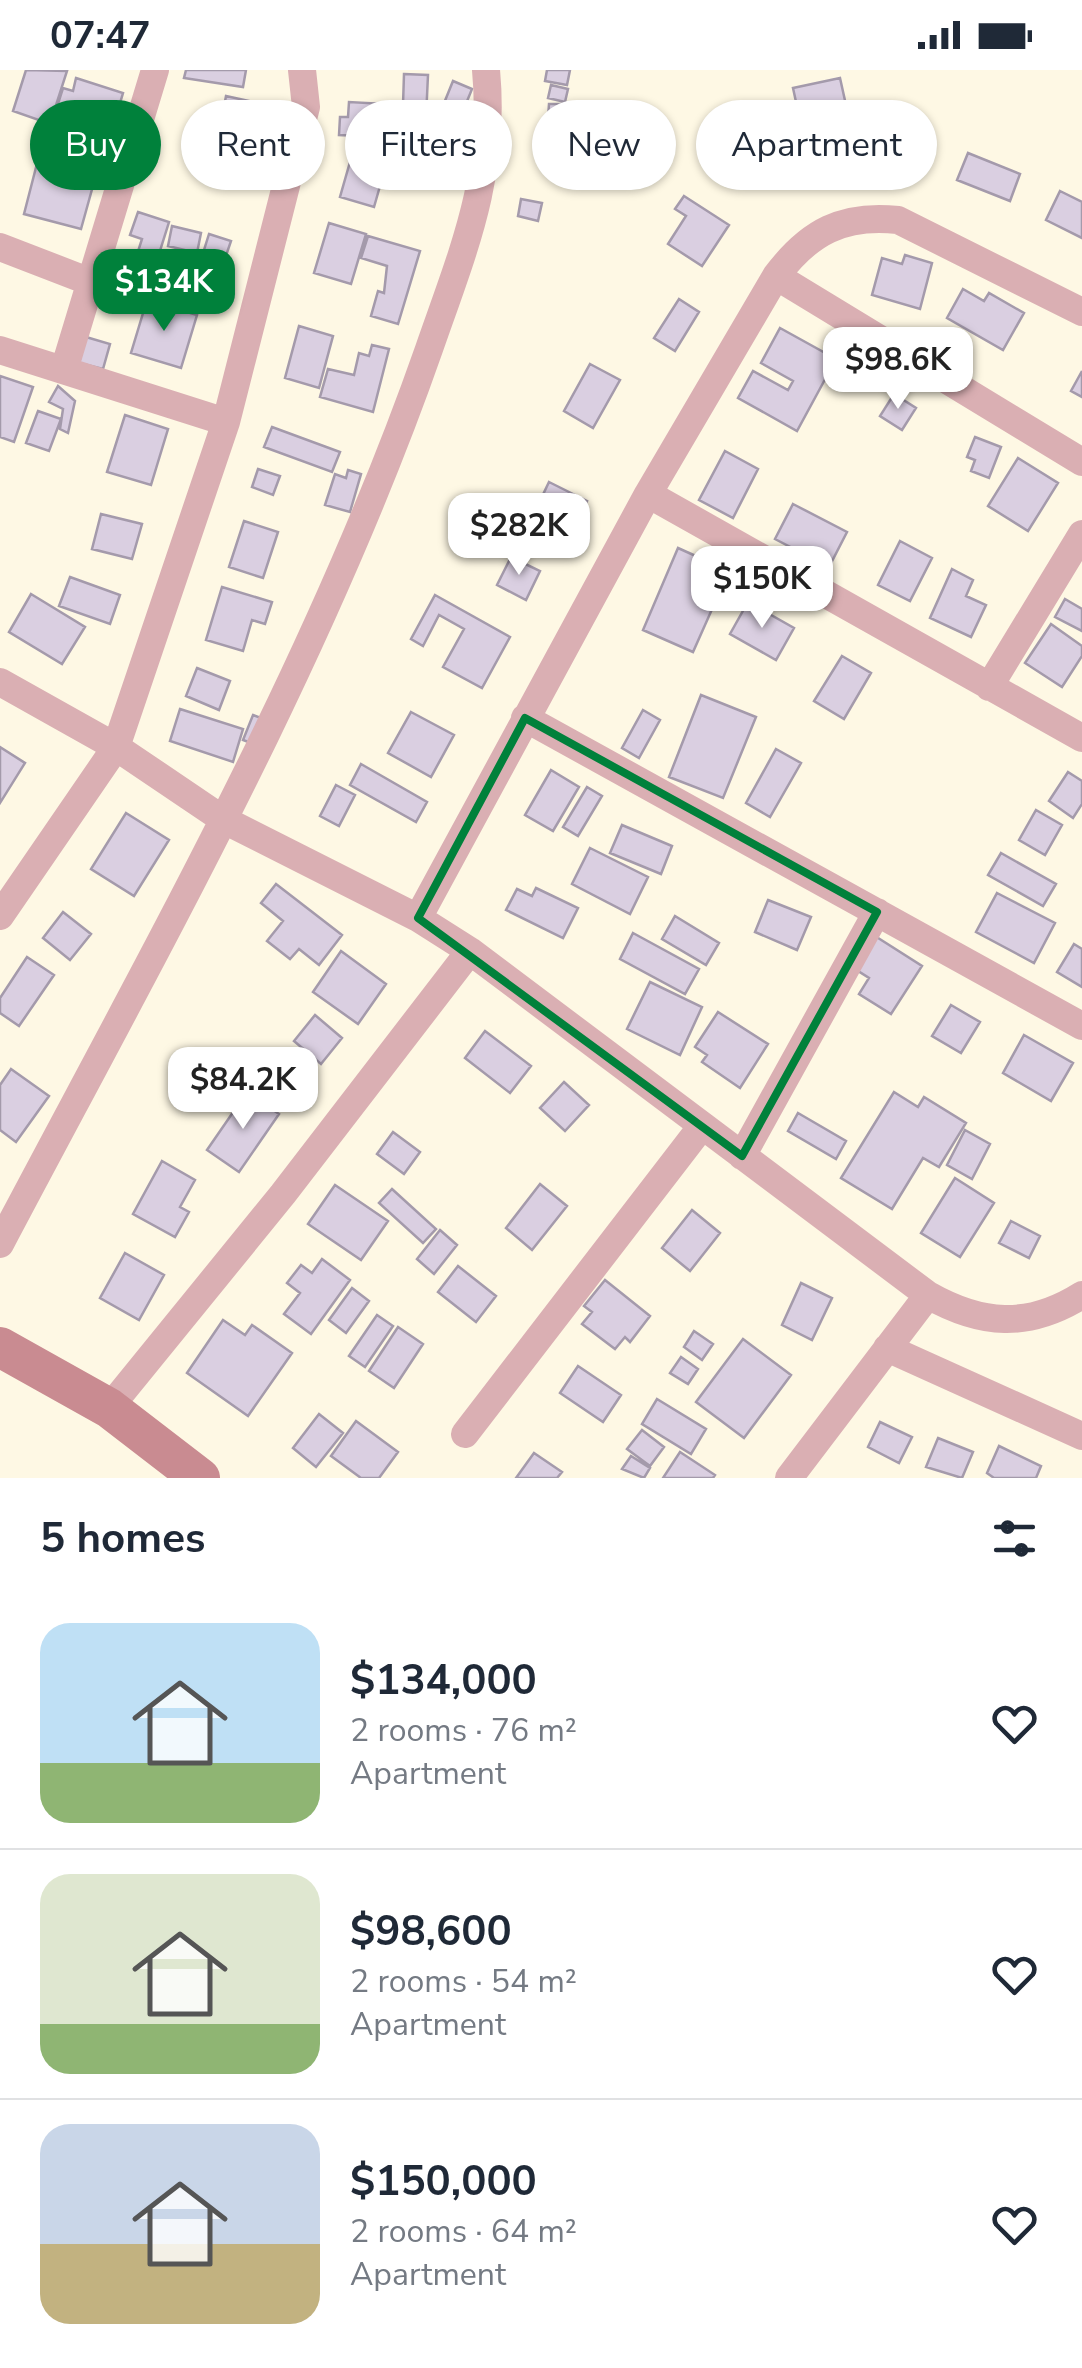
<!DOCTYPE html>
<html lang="en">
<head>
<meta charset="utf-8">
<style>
  body { margin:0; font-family:"Nunito Sans",sans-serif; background:#f6f6f7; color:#1f2937; height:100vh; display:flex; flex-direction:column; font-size:38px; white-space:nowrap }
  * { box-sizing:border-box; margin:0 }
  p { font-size:32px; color:#747a83 }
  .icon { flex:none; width:55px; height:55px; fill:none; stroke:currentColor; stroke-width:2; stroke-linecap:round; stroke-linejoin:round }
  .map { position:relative; height:1408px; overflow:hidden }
  .drawer { display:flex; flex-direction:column; background:#fff; flex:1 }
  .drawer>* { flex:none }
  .banner { position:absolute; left:30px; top:30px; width:1022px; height:90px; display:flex; gap:20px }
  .price { position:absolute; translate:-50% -85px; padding:0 22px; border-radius:20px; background:#fff; color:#222; font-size:32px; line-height:65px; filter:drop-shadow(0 2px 5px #0008) }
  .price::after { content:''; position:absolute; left:50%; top:60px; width:30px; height:22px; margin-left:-15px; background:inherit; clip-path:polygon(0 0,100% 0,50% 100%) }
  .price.active { background:#00813b; color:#fff }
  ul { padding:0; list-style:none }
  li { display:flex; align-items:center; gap:30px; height:250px; padding:0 40px }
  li+li { border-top:2px solid #e0e1e3 }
  li span { display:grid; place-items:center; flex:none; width:280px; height:200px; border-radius:30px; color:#555 }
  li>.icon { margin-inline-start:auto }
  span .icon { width:120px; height:120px; fill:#fffc; stroke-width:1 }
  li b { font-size:42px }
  h2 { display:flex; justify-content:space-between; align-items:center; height:120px; padding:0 40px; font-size:42px }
  .tag { padding:0 35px; border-radius:45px; background:#fff; box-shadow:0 2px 8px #0004; font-size:35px; line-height:90px }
  .tag.active { background:#00813b; color:#fff }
  .status { display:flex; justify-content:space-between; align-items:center; height:70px; padding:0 50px; background:#fff; direction:ltr }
  .status svg { height:28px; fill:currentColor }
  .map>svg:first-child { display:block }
</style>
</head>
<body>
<div class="status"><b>07:47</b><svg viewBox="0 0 49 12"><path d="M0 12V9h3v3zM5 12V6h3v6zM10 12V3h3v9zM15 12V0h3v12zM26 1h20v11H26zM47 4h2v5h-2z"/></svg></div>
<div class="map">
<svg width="1082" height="1408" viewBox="0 0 1082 1408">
  <rect width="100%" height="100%" fill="#fef8e4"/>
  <path fill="#dacfe1" stroke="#a49aab" stroke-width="2.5" d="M 26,0 L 67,1 L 50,54 L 13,41 Z
    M 186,0 L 246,0 L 243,17 L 184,8 Z
    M 547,0 L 570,0 L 567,15 L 545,11 Z
    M 404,4 L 428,5 L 425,69 L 339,65 L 340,47 L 348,47 L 349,32 L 403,35 Z
    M 76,8 L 123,23 L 106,80 L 49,62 L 63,18 L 73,21 Z
    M 840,8 L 848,44 L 828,48 L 826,36 L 798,41 L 793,18 Z
    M 453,11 L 472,19 L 459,51 L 440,43 Z
    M 551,15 L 568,19 L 565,32 L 548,28 Z
    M 226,26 L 263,34 L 256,65 L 220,58 Z
    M 896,33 L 910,91 L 877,98 L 865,41 Z
    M 549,34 L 566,34 L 565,49 L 548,48 Z
    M 838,50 L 851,106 L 817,113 L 804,57 Z
    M 545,53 L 563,56 L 561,71 L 543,68 Z
    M 546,76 L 562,81 L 557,96 L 541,91 Z
    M 41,78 L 99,94 L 81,159 L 24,144 Z
    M 354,78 L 388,88 L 374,137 L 340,127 Z
    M 744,79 L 762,101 L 743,118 L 724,96 Z
    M 968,83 L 1020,104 L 1010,131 L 957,110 Z
    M 1060,121 L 1082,132 L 1082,168 L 1046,150 Z
    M 684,126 L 729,155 L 702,196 L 668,174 L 686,146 L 675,139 Z
    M 521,129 L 542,133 L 538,151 L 518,146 Z
    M 138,142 L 169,152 L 154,200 L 134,194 L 142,169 L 130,165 Z
    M 329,153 L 366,164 L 351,214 L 314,203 Z
    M 172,156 L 201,163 L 197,183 L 168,176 Z
    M 209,164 L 231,171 L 215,218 L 194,212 Z
    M 368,166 L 420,181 L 398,254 L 371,246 L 378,221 L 384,223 L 387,196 L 361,188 Z
    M 905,185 L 932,193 L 920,239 L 872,225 L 882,188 L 902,194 Z
    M 183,187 L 195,190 L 190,207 L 179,204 Z
    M 963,219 L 984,231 L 989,223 L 1024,243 L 1003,280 L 947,248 Z
    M 679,229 L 699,242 L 675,281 L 654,268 Z
    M 147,230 L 197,245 L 181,298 L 131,283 Z
    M 299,256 L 333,266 L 319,318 L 285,308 Z
    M 780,258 L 836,289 L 797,361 L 738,328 L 753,301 L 788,320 L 793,311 L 761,293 Z
    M 86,267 L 110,274 L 103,299 L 79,293 Z
    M 372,275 L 389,279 L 373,342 L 320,327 L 328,299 L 354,305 L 359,283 L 369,286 Z
    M 590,294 L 620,310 L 593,358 L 564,341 Z
    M 1082,301 L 1082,327 L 1071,321 Z
    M 0,306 L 33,317 L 14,372 L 0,367 Z
    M 58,316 L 75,331 L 68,363 L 60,359 L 63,339 L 49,332 Z
    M 894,324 L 916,338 L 902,360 L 880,346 Z
    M 38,341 L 61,349 L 49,381 L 26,373 Z
    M 125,345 L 168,359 L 151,415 L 107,402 Z
    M 272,357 L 340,382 L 332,402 L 264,377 Z
    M 975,367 L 1001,377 L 989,408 L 971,401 L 975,390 L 967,387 Z
    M 725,381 L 758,399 L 733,448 L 699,430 Z
    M 1018,388 L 1058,413 L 1028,461 L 988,436 Z
    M 258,399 L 280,406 L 273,425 L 252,417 Z
    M 348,400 L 361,404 L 350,442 L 325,435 L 335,404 L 346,408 Z
    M 549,412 L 587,431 L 566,472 L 529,454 Z
    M 793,434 L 847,462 L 829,497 L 775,469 Z
    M 101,444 L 142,454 L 132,489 L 92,479 Z
    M 244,451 L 278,462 L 263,508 L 229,497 Z
    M 900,471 L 932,488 L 910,531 L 878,515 Z
    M 678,478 L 729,501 L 693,582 L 643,560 Z
    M 511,487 L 540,501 L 526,530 L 497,515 Z
    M 952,499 L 973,510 L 966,526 L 986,535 L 971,567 L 930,548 Z
    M 70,507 L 120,525 L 110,554 L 59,536 Z
    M 222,517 L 272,532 L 265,554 L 252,550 L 243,581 L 206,570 Z
    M 31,524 L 85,557 L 62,594 L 9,562 Z
    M 435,525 L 510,567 L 482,618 L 443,597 L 464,559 L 439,545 L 423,576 L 411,569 Z
    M 1065,529 L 1082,539 L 1082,561 L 1055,547 Z
    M 748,532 L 794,558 L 776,590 L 730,564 Z
    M 1051,554 L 1082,576 L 1082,586 L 1062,617 L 1025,593 Z
    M 842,586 L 871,603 L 844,649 L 814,631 Z
    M 197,598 L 230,611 L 219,640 L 186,626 Z
    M 701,625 L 756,647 L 723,728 L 669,707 Z
    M 180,639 L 243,659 L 233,692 L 170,671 Z
    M 643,640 L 660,650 L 639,688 L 622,678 Z
    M 411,642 L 454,665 L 431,707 L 388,683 Z
    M 253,645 L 274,653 L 264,678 L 243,670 Z
    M 0,677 L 25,693 L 0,733 Z
    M 776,679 L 801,693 L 770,747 L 746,733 Z
    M 361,694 L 427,732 L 416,752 L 350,715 Z
    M 551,700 L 579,717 L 553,761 L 525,745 Z
    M 1068,702 L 1082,711 L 1082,734 L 1073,748 L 1049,731 Z
    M 336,715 L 355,725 L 339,756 L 320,746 Z
    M 587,717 L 602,726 L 578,766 L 563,757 Z
    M 1036,740 L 1062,755 L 1045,785 L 1019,770 Z
    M 126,743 L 169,770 L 134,826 L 91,799 Z
    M 622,755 L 672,776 L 661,804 L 610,783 Z
    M 590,778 L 648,807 L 630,844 L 572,814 Z
    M 1001,783 L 1056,814 L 1043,836 L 988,805 Z
    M 276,814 L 342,865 L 319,895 L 299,879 L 290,889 L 267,871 L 283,851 L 261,833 Z
    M 536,818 L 578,838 L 563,868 L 506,840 L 517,819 L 532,826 Z
    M 997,823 L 1055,853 L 1034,893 L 976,862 Z
    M 768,830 L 811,847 L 797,880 L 755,862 Z
    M 63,842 L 91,864 L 70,890 L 43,868 Z
    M 675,846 L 719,873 L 706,895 L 662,869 Z
    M 633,863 L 699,899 L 685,924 L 620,889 Z
    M 875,866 L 922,896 L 891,944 L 859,924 L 869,908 L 855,899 Z
    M 1074,874 L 1082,879 L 1082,917 L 1057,902 Z
    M 341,881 L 386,914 L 358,954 L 313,922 Z
    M 27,887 L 54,905 L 19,956 L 0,943 L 0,928 Z
    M 650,912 L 702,937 L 680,985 L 627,959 Z
    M 951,935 L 980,952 L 961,983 L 932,966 Z
    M 718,942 L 768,974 L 740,1018 L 702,992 L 707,985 L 695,977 Z
    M 315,945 L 342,968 L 321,994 L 294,971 Z
    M 485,961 L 531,996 L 510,1023 L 465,988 Z
    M 1024,965 L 1073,993 L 1051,1031 L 1003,1003 Z
    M 11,999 L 49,1026 L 16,1072 L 0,1060 L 0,1015 Z
    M 564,1012 L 589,1035 L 565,1061 L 540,1038 Z
    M 247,1022 L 279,1044 L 239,1102 L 207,1080 Z
    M 894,1022 L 918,1037 L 924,1027 L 966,1053 L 939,1097 L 923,1088 L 892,1139 L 841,1108 Z
    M 798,1043 L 846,1071 L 836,1089 L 788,1061 Z
    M 965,1060 L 990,1074 L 972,1109 L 947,1095 Z
    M 393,1062 L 420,1082 L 404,1104 L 377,1084 Z
    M 162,1091 L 195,1110 L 180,1137 L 189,1142 L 175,1167 L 133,1144 Z
    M 955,1108 L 994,1133 L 960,1187 L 921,1163 Z
    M 540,1114 L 567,1136 L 532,1180 L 506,1158 Z
    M 335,1115 L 388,1151 L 361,1190 L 308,1154 Z
    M 392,1119 L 436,1159 L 423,1173 L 379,1133 Z
    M 692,1140 L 720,1163 L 690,1201 L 662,1178 Z
    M 1011,1151 L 1040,1166 L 1029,1188 L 999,1173 Z
    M 440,1160 L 457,1175 L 434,1204 L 417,1189 Z
    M 125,1183 L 164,1205 L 139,1250 L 100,1228 Z
    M 322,1189 L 350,1210 L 311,1264 L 284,1244 L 300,1223 L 287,1213 L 301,1195 L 312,1203 Z
    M 458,1196 L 496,1226 L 476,1252 L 438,1222 Z
    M 605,1210 L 650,1246 L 630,1272 L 625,1267 L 615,1279 L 582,1254 L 592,1242 L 584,1236 Z
    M 801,1213 L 832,1228 L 812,1270 L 782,1255 Z
    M 352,1218 L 369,1231 L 346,1263 L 329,1250 Z
    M 377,1245 L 393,1256 L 365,1297 L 349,1286 Z
    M 223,1250 L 245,1265 L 252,1255 L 292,1283 L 248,1346 L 187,1303 Z
    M 398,1257 L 423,1274 L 394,1318 L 369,1301 Z
    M 694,1261 L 713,1274 L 702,1290 L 684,1277 Z
    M 743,1269 L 791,1305 L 744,1368 L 696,1332 Z
    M 681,1287 L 698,1299 L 688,1314 L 670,1303 Z
    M 578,1296 L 621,1325 L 603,1352 L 560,1323 Z
    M 657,1329 L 706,1359 L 691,1384 L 642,1354 Z
    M 319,1344 L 343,1363 L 316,1397 L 293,1378 Z
    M 356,1351 L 398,1382 L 379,1408 L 361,1408 L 331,1386 Z
    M 880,1352 L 912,1367 L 899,1393 L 868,1377 Z
    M 642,1360 L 664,1377 L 650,1396 L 627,1379 Z
    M 938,1368 L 973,1382 L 962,1408 L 926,1397 Z
    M 999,1376 L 1041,1396 L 1036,1408 L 994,1408 L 987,1403 Z
    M 680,1382 L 715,1405 L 713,1408 L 663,1408 Z
    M 534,1383 L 562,1402 L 557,1408 L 516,1408 Z
    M 631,1386 L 650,1398 L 644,1408 L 622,1399 Z"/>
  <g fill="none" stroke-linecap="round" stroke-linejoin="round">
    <path stroke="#daafb3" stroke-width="28" d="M 0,177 L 88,211
      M 776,206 L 1082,392
      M 0,280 L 226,352
      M 64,300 L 155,0
      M 648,424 L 1082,668
      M 0,612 L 116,677 L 224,750 L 418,848 L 470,881 L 928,1225 C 981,1255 1028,1259 1082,1225
      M 989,617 L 1082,464
      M 525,648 L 1082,956
      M 0,846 L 116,677 L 226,352 L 306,37 L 302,0
      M 418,848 L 648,424 L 776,206 C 809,162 843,144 898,150 L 1082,242
      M 742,1086 L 877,842
      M 0,1174 C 154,882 320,591 429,279 C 463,181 496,106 486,0
      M 887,1278 L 1082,1366
      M 109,1338 L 283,1124 L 470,881
      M 465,1364 L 702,1056
      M 789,1408 L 928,1225"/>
    <path stroke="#c98b91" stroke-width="40" d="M 0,1277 L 109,1338 L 200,1408"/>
  </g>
  <path fill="none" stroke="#00813b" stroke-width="8" stroke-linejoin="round" d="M 525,648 L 877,842 L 742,1086 L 418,848 Z"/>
</svg>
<b class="price active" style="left:164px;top:264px">$134K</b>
<b class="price" style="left:898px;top:342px">$98.6K</b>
<b class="price" style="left:519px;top:508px">$282K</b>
<b class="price" style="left:762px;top:561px">$150K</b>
<b class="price" style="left:243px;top:1062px">$84.2K</b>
<div class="banner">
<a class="tag active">Buy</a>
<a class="tag">Rent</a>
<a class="tag">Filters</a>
<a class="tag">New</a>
<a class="tag">Apartment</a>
</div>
</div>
<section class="drawer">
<h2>5 homes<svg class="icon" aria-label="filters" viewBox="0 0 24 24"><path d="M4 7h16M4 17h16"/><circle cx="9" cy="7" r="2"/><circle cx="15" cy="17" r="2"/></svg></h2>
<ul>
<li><span style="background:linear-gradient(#bfe0f5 70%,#8fb573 0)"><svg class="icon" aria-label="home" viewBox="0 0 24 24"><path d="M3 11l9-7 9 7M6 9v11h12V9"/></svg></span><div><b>$134,000</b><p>2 rooms · 76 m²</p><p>Apartment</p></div><svg class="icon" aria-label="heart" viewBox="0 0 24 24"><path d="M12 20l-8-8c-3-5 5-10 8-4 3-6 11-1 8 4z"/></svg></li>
<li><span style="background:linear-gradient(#dfe7d0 75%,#8fb573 0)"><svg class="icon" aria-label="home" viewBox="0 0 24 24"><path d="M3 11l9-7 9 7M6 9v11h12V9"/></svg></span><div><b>$98,600</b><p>2 rooms · 54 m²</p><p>Apartment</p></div><svg class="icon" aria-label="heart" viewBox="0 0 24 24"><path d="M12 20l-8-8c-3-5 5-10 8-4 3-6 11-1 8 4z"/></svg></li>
<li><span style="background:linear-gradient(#c9d6e8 60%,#c2b280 0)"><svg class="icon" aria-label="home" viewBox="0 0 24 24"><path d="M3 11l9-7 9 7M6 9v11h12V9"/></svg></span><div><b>$150,000</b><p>2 rooms · 64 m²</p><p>Apartment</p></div><svg class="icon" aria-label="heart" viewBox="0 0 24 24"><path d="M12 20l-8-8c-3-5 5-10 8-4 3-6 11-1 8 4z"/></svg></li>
</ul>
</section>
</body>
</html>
